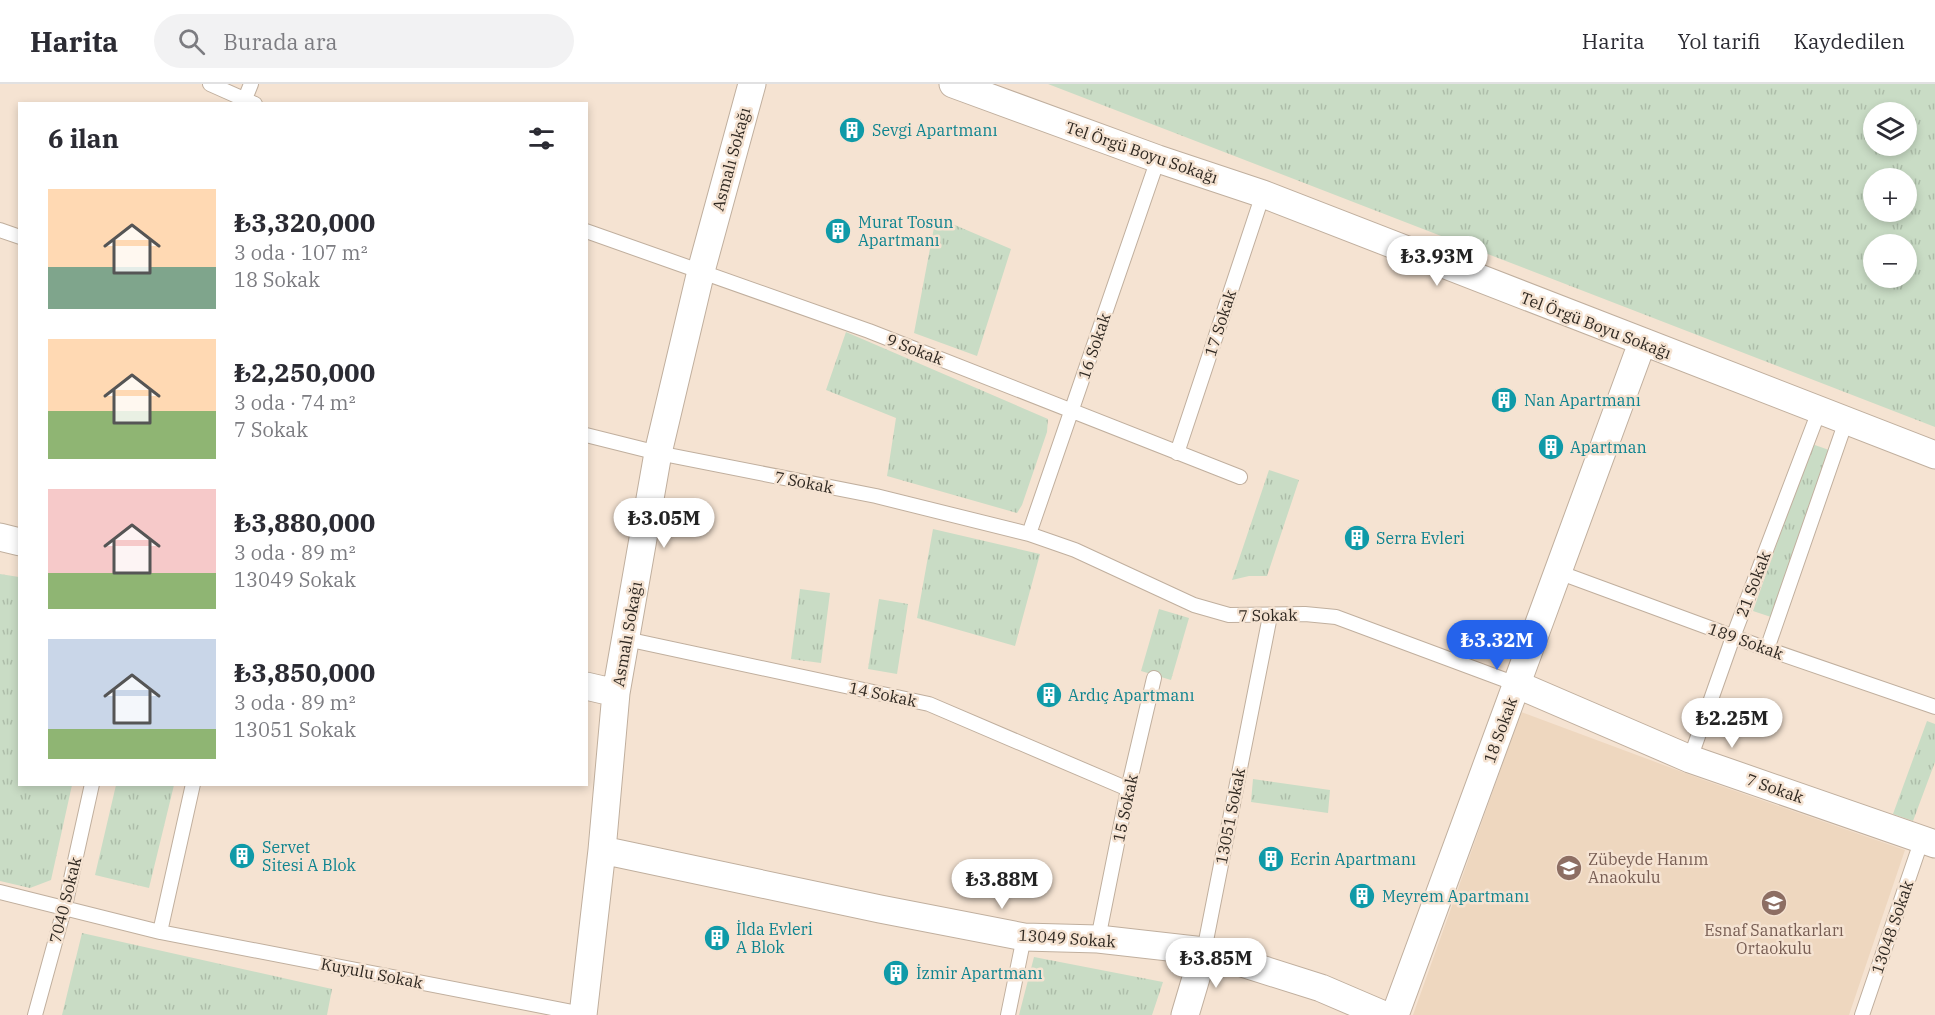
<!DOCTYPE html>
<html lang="tr">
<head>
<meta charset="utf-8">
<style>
  body { margin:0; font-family:"IBM Plex Serif",serif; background:#f2f2f3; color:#2b2b33; height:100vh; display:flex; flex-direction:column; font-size:22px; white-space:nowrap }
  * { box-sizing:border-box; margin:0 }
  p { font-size:20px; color:#7c7c81 }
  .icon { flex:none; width:33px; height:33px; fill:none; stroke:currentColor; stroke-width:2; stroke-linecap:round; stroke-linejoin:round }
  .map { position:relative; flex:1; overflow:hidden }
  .side { position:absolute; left:18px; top:18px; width:570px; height:684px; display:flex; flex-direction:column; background:#fff; border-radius:0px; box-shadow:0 3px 9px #0003 }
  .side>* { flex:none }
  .fabs { position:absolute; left:1863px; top:18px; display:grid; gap:12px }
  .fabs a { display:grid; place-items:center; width:54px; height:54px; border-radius:50%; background:#fff; box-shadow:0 3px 9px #0003; font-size:30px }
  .price { position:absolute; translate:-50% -51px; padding:0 14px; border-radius:21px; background:#fff; color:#222; font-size:20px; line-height:39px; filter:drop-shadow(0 2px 3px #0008) }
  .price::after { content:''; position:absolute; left:50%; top:36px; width:18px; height:14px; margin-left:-9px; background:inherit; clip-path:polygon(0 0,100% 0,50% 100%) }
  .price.active { background:#2563eb; color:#fff }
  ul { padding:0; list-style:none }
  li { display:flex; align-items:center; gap:18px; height:150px; padding:0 30px }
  li span { display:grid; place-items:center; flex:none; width:168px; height:120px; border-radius:0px; color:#555 }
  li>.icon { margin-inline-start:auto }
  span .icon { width:72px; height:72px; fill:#fffc; stroke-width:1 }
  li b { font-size:26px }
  h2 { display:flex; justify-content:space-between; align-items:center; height:72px; padding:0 30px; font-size:26px }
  header { display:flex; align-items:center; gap:36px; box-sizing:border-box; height:84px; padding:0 30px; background:#fff; border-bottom:2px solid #e1e1e2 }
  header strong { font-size:28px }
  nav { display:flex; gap:33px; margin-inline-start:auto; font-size:21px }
  .search { width:420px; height:54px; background:#f2f2f3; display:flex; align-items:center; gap:15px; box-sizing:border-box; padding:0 21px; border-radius:33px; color:#7c7c81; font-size:22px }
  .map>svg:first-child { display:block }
</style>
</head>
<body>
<header>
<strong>Harita</strong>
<div class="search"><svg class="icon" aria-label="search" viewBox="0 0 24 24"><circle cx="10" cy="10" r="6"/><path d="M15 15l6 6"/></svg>Burada ara</div>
<nav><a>Harita</a><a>Yol tarifi</a><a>Kaydedilen</a></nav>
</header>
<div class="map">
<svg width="1935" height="931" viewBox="0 0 1935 931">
  <defs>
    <pattern id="grass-tufts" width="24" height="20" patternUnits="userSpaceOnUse" patternTransform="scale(1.5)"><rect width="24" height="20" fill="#c9dcc5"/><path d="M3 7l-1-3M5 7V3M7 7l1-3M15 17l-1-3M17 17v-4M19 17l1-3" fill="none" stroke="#adbda9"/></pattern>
  </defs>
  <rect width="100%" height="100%" fill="#f5e3d2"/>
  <path fill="#eed7bf" d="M 1521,628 L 1704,696 L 1905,766 L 1849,931 L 1413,931 Z"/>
  <path fill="url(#grass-tufts)" fill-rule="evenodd" d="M 1048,0 L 1935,0 L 1935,343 ZM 1874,28 L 1906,28 L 1906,62 L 1874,62 ZM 1874,94 L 1906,94 L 1906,128 L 1874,128 ZM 1874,160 L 1906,160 L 1906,194 L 1874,194 Z
    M 936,133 L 1011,165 L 977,272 L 914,249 Z
    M 846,248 L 1048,335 L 1047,348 L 1022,421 L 1017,429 L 887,392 L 896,334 L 826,306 Z
    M 1812,360 L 1829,366 L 1771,533 L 1753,527 Z
    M 1269,386 L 1299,396 L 1267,492 L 1249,492 L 1232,496 Z
    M 933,445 L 1040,470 L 1015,562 L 917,534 Z
    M 0,490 L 19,493 L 20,700 L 72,701 L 51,796 L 30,804 L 0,797 Z
    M 800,505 L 830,509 L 821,579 L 791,575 Z
    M 879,515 L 908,520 L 897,590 L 868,585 Z
    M 1159,525 L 1189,534 L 1171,596 L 1141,587 Z
    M 1927,637 L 1935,640 L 1935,678 L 1913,737 L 1893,730 Z
    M 1253,695 L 1330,706 L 1328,729 L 1251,718 Z
    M 116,701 L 174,701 L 149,804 L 95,791 Z
    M 82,849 L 332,905 L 327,931 L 62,931 Z
    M 1034,873 L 1163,898 L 1152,931 L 1019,931 Z"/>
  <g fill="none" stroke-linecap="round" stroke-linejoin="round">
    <g stroke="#c0af9e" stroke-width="16">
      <path id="service" d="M 210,0 L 255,20
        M 243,20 L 251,0
        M 0,146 L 20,153
        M 586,147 L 869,247 L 1240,393
        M 586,351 L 658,369 L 876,412 L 1029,450 L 1075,466 L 1194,521 L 1229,531 L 1305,530 L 1336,533 L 1516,600
        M 1177,369 L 1263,110
        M 1029,450 L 1158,75
        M 1558,488 L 1767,565 L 1935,623
        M 626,555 L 929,620 L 1128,705
        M 1767,565 L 1846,337
        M 1690,675 L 1733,553 L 1819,327
        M 0,808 L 160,848 L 583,930
        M 160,848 L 193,700
        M 1098,855 L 1128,705 L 1154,594
        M 1204,867 L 1270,532
        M 35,931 L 65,822 L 92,700
        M 1008,931 L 1024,853
        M 1862,931 L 1922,755"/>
    </g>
    <g stroke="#c0af9e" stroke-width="29">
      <path id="minor" d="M 953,0 L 1158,75 L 1263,110 L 1935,371
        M 0,453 L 20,458
        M 1516,600 L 1690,675 L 1935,760
        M 586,602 L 616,609
        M 602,766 L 880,825 L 1024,853 L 1098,855 L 1204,867 L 1321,904 L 1384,931
        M 583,931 L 602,766 L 616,609 L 658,369 L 701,187 L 752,0
        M 1185,931 L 1204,867
        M 1395,931 L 1642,259"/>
    </g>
    <use href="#service" stroke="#fff" stroke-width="14"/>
    <use href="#minor" stroke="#fff" stroke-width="27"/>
  </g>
  <defs>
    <g id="building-disc" transform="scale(1.35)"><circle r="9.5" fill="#0f9aa8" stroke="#f5e3d2"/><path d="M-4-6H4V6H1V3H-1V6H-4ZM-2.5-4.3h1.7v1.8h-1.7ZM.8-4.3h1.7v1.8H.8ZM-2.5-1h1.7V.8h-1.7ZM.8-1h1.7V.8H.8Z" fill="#fff"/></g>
    <g id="school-disc" transform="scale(1.35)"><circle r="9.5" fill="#8d6e63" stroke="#f5e3d2"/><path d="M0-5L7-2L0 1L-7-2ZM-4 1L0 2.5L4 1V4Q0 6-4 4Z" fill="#fff"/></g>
  </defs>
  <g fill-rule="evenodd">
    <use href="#building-disc" x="852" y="46"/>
    <use href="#building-disc" x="838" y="147"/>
    <use href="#building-disc" x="1504" y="316"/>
    <use href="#building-disc" x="1551" y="363"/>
    <use href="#building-disc" x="1357" y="454"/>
    <use href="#building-disc" x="1049" y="611"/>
    <use href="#building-disc" x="242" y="772"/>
    <use href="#building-disc" x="1271" y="775"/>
    <use href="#school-disc" x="1569" y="784"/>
    <use href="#building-disc" x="1362" y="812"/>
    <use href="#school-disc" x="1774" y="819"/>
    <use href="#building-disc" x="717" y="854"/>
    <use href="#building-disc" x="896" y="889"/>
  </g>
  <g text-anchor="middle" stroke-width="5" stroke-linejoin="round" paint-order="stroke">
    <g font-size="16" fill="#0d838f" stroke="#f5e3d2" text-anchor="start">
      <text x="872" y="52">Sevgi Apartmanı</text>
      <text x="858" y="144">Murat Tosun<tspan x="858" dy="18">Apartmanı</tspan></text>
      <text x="1524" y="322">Nan Apartmanı</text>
      <text x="1570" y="369">Apartman</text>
      <text x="1376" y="460">Serra Evleri</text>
      <text x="1068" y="617">Ardıç Apartmanı</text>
      <text x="262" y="769">Servet<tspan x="262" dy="18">Sitesi A Blok</tspan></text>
      <text x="1290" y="781">Ecrin Apartmanı</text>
      <text x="1382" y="818">Meyrem Apartmanı</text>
      <text x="736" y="851">İlda Evleri<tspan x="736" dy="18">A Blok</tspan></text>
      <text x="916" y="895">İzmir Apartmanı</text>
    </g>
    <g font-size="16" fill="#2f2821" stroke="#f5e3d2">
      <text transform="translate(1142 68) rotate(19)" y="6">Tel Örgü Boyu Sokağı</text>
      <text transform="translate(731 75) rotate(-75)" y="6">Asmalı Sokağı</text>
      <text transform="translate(1220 239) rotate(-72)" y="6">17 Sokak</text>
      <text transform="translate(1596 241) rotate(21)" y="6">Tel Örgü Boyu Sokağı</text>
      <text transform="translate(1094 262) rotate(-71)" y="6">16 Sokak</text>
      <text transform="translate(915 265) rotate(21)" y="6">9 Sokak</text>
      <text transform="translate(804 398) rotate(11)" y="6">7 Sokak</text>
      <text transform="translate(1753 500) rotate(-69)" y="6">21 Sokak</text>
      <text transform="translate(1268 531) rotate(-1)" y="6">7 Sokak</text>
      <text transform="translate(627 550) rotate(-80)" y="6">Asmalı Sokağı</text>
      <text transform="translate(1746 557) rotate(20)" y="6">189 Sokak</text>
      <text transform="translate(883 610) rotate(12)" y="6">14 Sokak</text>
      <text transform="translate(1500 646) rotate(-70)" y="6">18 Sokak</text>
      <text transform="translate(1775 704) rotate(19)" y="6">7 Sokak</text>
      <text transform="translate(1125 724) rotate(-78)" y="6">15 Sokak</text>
      <text transform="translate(1230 732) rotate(-79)" y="6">13051 Sokak</text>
      <text transform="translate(65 816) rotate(-76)" y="6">7040 Sokak</text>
      <text transform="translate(1892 843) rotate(-71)" y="6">13048 Sokak</text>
      <text transform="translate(1067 854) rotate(4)" y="6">13049 Sokak</text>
      <text transform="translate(372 889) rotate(11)" y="6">Kuyulu Sokak</text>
    </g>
    <g font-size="16" fill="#785e54" stroke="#f5e3d2" text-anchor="start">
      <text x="1588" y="781">Zübeyde Hanım<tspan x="1588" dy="18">Anaokulu</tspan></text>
      <text x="1774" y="852" text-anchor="middle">Esnaf Sanatkarları<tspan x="1774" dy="18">Ortaokulu</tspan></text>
    </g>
  </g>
</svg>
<div class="fabs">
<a><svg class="icon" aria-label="layers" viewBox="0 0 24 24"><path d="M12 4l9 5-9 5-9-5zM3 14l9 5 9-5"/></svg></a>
<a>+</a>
<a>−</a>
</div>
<b class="price" style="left:1437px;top:203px">₺3.93M</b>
<b class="price" style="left:664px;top:465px">₺3.05M</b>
<b class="price active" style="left:1497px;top:587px">₺3.32M</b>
<b class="price" style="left:1732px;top:665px">₺2.25M</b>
<b class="price" style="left:1002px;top:826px">₺3.88M</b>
<b class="price" style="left:1216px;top:905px">₺3.85M</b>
<section class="side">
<h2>6 ilan<svg class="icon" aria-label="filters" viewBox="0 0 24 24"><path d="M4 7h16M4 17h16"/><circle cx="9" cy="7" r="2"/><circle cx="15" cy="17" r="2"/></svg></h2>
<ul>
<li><span style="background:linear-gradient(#ffd9b3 65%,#7fa58c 0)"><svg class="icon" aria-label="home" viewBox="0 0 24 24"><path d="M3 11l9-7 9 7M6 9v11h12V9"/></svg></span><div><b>₺3,320,000</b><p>3 oda · 107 m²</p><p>18 Sokak</p></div></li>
<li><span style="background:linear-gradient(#ffd9b3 60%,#8fb573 0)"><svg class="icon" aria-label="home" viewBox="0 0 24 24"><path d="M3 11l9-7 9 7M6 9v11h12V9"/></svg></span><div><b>₺2,250,000</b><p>3 oda · 74 m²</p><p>7 Sokak</p></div></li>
<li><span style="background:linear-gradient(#f6c9c9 70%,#8fb573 0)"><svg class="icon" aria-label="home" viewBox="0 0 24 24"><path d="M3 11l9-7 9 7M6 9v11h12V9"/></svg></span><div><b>₺3,880,000</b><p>3 oda · 89 m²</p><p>13049 Sokak</p></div></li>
<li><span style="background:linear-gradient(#c9d6e8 75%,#8fb573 0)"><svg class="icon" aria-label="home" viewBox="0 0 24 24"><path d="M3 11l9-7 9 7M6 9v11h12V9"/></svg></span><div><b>₺3,850,000</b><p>3 oda · 89 m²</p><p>13051 Sokak</p></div></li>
</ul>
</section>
</div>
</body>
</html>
